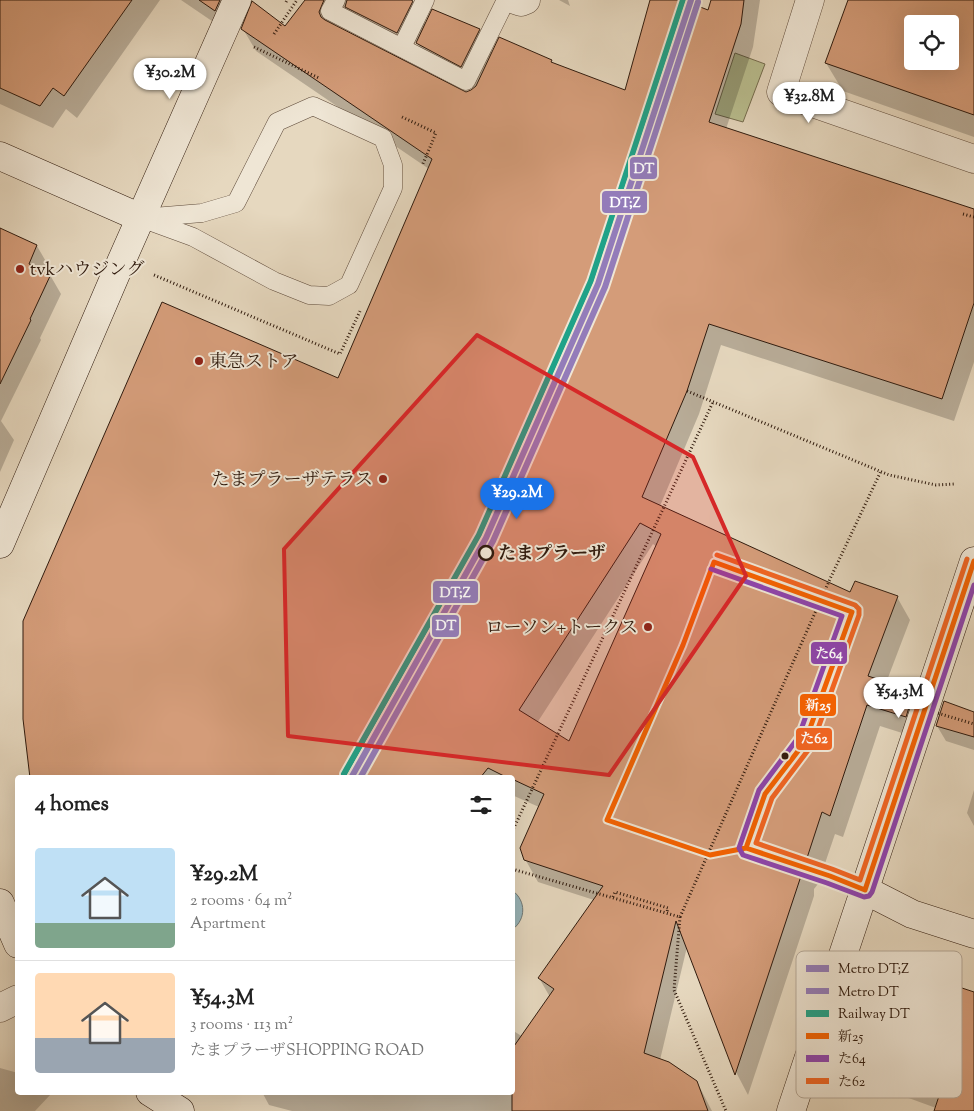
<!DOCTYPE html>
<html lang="en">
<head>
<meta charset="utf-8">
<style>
  body { margin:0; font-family:"Sorts Mill Goudy","Noto Serif JP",serif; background:#f2f2f2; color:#222; height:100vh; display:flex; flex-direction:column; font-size:19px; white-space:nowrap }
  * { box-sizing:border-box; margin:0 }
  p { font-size:16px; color:#767676 }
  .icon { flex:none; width:28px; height:28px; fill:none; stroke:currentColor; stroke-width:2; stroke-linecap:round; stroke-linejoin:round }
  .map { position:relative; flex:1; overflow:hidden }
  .sheet { position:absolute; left:15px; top:775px; width:500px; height:320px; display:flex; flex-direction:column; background:#fff; border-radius:5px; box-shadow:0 5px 20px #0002 }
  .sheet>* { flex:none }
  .fabs { position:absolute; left:904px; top:15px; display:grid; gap:10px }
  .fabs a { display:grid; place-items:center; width:55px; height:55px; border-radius:5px; background:#fff; box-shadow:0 5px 20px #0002; font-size:25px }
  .price { position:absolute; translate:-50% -42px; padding:0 11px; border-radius:18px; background:#fff; color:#222; font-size:16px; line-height:32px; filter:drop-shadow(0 1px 2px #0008) }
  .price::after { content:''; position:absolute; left:50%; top:30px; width:15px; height:11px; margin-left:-8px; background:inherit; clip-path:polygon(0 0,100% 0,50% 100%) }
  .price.on { background:#1a73e8; color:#fff }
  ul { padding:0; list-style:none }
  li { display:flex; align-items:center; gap:15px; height:125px; padding:0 20px }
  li+li { border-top:1px solid #e0e0e0 }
  li span { display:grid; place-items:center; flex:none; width:140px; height:100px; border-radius:5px; color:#555 }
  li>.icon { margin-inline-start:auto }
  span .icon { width:60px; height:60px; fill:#fffc; stroke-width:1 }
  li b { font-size:21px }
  h2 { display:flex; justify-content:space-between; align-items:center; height:60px; padding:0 20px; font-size:21px }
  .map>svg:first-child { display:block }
</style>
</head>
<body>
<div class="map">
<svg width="974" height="1111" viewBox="0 0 974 1111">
  <rect width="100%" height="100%" fill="#e6d8bf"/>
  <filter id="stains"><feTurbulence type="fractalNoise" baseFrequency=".004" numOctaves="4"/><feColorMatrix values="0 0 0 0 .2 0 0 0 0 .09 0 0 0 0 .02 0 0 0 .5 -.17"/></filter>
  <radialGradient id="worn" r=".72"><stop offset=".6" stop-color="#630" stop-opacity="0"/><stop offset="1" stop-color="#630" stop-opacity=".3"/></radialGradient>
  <path fill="#b9be8f" stroke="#746c4e" d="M 735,53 L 765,64 L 743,122 L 715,114 Z"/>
  <path fill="#9ab7bc" stroke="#707976" d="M 513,891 C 526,901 526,919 513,929 Z"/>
  <path fill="#0003" fill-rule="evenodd" d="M 0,0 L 160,0 L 77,118 L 66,109 L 53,128 L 0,104 Z
    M 181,0 L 238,0 L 228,32 Z
    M 307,0 L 408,0 L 412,2 L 426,25 L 479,30 L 493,54 L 551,61 L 553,64 L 625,91 L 651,0 L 679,0 L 709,12 L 713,0 L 760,0 L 753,47 L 726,129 L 974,211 L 974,362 L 954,421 L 721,345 L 699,414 L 660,506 L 850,594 L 897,597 L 910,620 L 886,683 L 913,692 L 926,715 L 918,738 L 880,726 L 843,837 L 835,834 L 818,884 L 814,889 L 814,896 L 748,1095 L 737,1074 L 687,947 L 660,1060 L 697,1082 L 712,1111 L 292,1111 L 269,1105 L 262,1092 L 512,1092 L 512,1030 L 523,1037 L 550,997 L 539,978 L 594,900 L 538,882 L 525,859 L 539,807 L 512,795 L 512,778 L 32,778 L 339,380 L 429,169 L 256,51 L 243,29 L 286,28 ZM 339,17 L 410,55 L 416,41 L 430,66 L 474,88 L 467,93 L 335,25 ZM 653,544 L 657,547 L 570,743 L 537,723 Z
    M 559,0 L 568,0 L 570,6 Z
    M 849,0 L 974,0 L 974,137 L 843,91 L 826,63 ZM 912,24 L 950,24 L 950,61 L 912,61 Z
    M 0,230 L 37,246 L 48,265 L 44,272 L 50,275 L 61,294 L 40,338 L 41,340 L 1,421 L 14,440 L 0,472 Z
    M 974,713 L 974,750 L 946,741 L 937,726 Z
    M 974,790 L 974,826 L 967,813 Z
    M 974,994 L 974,1111 L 935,1111 L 936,1108 L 884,1089 L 870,1064 Z
    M 0,1068 L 18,1073 L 18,1092 L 51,1094 L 35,1111 L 0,1111 Z"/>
  <path fill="#d49c79" stroke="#301b0e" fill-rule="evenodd" d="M 0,0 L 132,0 L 64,96 L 53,88 L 40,106 L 0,88 Z
    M 199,0 L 220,0 L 215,11 Z
    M 305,0 L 324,0 L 319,12 L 321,17 L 325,20 L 466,92 L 471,90 L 476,86 L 499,37 L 552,60 L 551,62 L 625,90 L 650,0 L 682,0 L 708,10 L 711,0 L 744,0 L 741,24 L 709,122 L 974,209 L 974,303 L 942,399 L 709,324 L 687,391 L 642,497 L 850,592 L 855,581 L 898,596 L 868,676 L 914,691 L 906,717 L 867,705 L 830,816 L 822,812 L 806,861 L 802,867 L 802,873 L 735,1075 L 676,921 L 644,1053 L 669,1062 L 697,1081 L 708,1111 L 512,1111 L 512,1049 L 554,989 L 538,978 L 603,886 L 524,860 L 520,848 L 544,794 L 512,779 L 512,778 L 508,778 L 488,768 L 480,778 L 30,778 L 23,719 L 23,621 L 162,302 L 338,378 L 432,159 L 241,29 L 252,1 L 285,26 ZM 640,523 L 661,534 L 569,741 L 519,710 Z
    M 347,0 L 411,0 L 413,1 L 397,33 L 345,7 Z
    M 848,0 L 974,0 L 974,115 L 825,63 ZM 912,24 L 950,24 L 950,61 L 912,61 Z
    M 432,9 L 480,29 L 461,67 L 416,43 Z
    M 0,228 L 37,245 L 29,264 L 51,274 L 30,319 L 31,320 L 0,384 Z
    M 944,701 L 974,712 L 974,737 L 936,726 Z
    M 938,980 L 974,992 L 974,1111 L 934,1111 L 941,1090 L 868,1064 L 887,1011 L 933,995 Z"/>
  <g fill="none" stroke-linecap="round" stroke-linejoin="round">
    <g stroke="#5e4a3a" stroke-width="19">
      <path id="lane" d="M 336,0 L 330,11 L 466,81 L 506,0
        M 402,47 L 425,0
        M 313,106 L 383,138 L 393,165 L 393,188 L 349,285 L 329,296 L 309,295 L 274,281 L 193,237 L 141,218 L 202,213 L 236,203 L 277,122 Z
        M 812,870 L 865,890"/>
    </g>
    <g stroke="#5e4a3a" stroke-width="29">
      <path id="street" d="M 515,0 L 521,2 L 526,0
        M 810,0 L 781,92 L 974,159
        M 0,1008 L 18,999"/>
    </g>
    <g stroke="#301b0e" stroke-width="29">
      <path id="secondary" d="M 0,156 L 141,218
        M 0,544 L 121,262 L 237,0
        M 865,890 L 912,914 L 974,934
        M 0,903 L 18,944
        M 150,1092 L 180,1111
        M 791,1111 L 974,561"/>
    </g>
    <path stroke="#301b0e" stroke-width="3" stroke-dasharray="1 2.5" stroke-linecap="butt" d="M 286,2 L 287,0
      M 274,34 L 297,0
      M 254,47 L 319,78
      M 402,117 L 436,133 L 422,166
      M 963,214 L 974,217
      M 154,275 L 340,354 L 361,309
      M 687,391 L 889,475 L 936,485 L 955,484
      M 512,832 L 713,402
      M 512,869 L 680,917 L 830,579 L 881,471
      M 613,897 L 615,892 L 668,908 L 667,912
      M 680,917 L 674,990 L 726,1111"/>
    <use href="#lane" stroke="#efe6d5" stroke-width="18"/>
    <use href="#street" stroke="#efe6d5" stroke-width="28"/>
    <use href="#secondary" stroke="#efe6d5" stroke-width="28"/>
    <path stroke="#301b0e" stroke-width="3" stroke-dasharray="1 2.5" stroke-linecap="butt" d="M 871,693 L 974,724"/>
    <g stroke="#efe6d5" stroke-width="9">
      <path id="bus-1" d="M 714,562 L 852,612 L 805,742 L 765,794 L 746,848 L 710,855 L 607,820 L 683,645 Z
        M 746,848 L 830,876 L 865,890
        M 865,890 L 974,561"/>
    </g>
    <g stroke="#efe6d5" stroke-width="9">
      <path id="bus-2" d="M 711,569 L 842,616 L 798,738 L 759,790 L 739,848 L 743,855 L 827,883 L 864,897 L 869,896 L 872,892 L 974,585"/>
    </g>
    <g stroke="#efe6d5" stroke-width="9">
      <path id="bus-3" d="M 717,555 L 855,605 L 859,609 L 859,615 L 812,745 L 772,798 L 756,843 L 832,869 L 860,880 L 967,559"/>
    </g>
    <use href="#bus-1" stroke="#f56201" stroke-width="5"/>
    <use href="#bus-2" stroke="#8e44ad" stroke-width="5"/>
    <use href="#bus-3" stroke="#f26522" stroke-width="5"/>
    <g stroke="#efe6d5" stroke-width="10">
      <path id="rail-1" d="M 344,774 L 479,535 L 591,281 L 683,0"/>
    </g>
    <use href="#rail-1" stroke="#20a288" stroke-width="6"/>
    <g stroke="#efe6d5" stroke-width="10">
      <path id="metro-1" d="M 351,778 L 486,538 L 598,284 L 691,0"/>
    </g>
    <g stroke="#efe6d5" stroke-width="10">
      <path id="metro-2" d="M 360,778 L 493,541 L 605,287 L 698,2"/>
    </g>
    <use href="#metro-1" stroke="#937cb9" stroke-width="6"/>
    <use href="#metro-2" stroke="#937cb9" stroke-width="6"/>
  </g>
  <path fill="#d62828" fill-opacity="0.2" stroke="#d62828" stroke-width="4" stroke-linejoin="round" d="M 477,335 L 693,457 L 746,576 L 609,775 L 288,736 L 284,549 Z"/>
  <g fill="#8f2418" stroke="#efe6d5" stroke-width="2">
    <circle cx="20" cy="269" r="5"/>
    <circle cx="199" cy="361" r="5"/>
    <circle cx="383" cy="479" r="5"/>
    <circle cx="648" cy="627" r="5"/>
  </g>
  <circle fill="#efe6d5" stroke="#301b0e" stroke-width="2.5" cx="486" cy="553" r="7"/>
  <circle fill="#301b0e" stroke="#efe6d5" stroke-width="2" cx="785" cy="756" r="4.5"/>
  <g text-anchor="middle" stroke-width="4" stroke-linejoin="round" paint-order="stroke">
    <g font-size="18" fill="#301b0e" stroke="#efe6d5" text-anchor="start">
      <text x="30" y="275">tvkハウジング</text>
      <text x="209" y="367">東急ストア</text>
      <text x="373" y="485" text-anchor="end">たまプラーザテラス</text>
      <text x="638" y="633" text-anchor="end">ローソン+トークス</text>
    </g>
    <g font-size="18" font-weight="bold" fill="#301b0e" stroke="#efe6d5" text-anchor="start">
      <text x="498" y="559">たまプラーザ</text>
    </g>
  </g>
  <rect x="796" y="951" width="166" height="147" rx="8" fill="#efe6d5" stroke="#b6a999" stroke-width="1"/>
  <rect x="806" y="965" width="23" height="7" fill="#937cb9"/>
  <rect x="806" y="988" width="23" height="6" fill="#937cb9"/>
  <rect x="806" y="1010" width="23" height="7" fill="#20a288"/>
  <rect x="806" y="1033" width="23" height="6" fill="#f56201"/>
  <rect x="806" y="1055" width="23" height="7" fill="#8e44ad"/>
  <rect x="806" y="1078" width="23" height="6" fill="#f26522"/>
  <g font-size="14" fill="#301b0e">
    <text x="838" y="973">Metro DT;Z</text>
    <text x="838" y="996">Metro DT</text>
    <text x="838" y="1018">Railway DT</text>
    <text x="838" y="1041">新25</text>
    <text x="838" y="1063">た64</text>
    <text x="838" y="1086">た62</text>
  </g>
  <g stroke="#efe6d5" stroke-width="2">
    <rect x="629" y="156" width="29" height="24" rx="5" fill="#937cb9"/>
    <rect x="601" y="190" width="47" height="24" rx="5" fill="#937cb9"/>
    <rect x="432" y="580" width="47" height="24" rx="5" fill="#937cb9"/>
    <rect x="431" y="614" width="29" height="24" rx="5" fill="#937cb9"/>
    <rect x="810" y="641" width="38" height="24" rx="5" fill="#8e44ad"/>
    <rect x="799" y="693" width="38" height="24" rx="5" fill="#f56201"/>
    <rect x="795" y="727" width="38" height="24" rx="5" fill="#f26522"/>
  </g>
  <g font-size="14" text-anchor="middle" font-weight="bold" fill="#fff">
    <text x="644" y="173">DT</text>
    <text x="625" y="207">DT;Z</text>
    <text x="455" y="597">DT;Z</text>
    <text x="446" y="630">DT</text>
    <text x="829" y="658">た64</text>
    <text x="818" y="710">新25</text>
    <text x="814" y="743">た62</text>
  </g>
  <rect width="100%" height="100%" filter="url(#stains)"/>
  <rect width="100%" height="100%" fill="url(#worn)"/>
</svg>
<div class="fabs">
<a><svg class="icon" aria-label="locate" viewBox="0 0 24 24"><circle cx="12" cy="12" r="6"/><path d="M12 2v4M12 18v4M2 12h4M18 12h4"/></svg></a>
</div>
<b class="price" style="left:170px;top:100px">¥30.2M</b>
<b class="price" style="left:809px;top:124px">¥32.8M</b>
<b class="price on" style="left:517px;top:520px">¥29.2M</b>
<b class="price" style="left:899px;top:719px">¥54.3M</b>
<section class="sheet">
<h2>4 homes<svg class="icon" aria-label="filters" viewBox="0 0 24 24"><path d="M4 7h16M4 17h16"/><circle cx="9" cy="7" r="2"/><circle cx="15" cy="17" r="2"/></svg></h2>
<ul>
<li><span style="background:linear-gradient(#bfe0f5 75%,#7fa58c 0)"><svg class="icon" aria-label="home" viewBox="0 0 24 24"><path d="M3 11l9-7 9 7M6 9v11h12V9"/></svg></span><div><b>¥29.2M</b><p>2 rooms · 64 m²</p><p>Apartment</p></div></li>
<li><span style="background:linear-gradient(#ffd9b3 65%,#9aa5b1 0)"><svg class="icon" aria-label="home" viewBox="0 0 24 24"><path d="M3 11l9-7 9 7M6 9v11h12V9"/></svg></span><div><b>¥54.3M</b><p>3 rooms · 113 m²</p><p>たまプラーザSHOPPING ROAD</p></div></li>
</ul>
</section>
</div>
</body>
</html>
